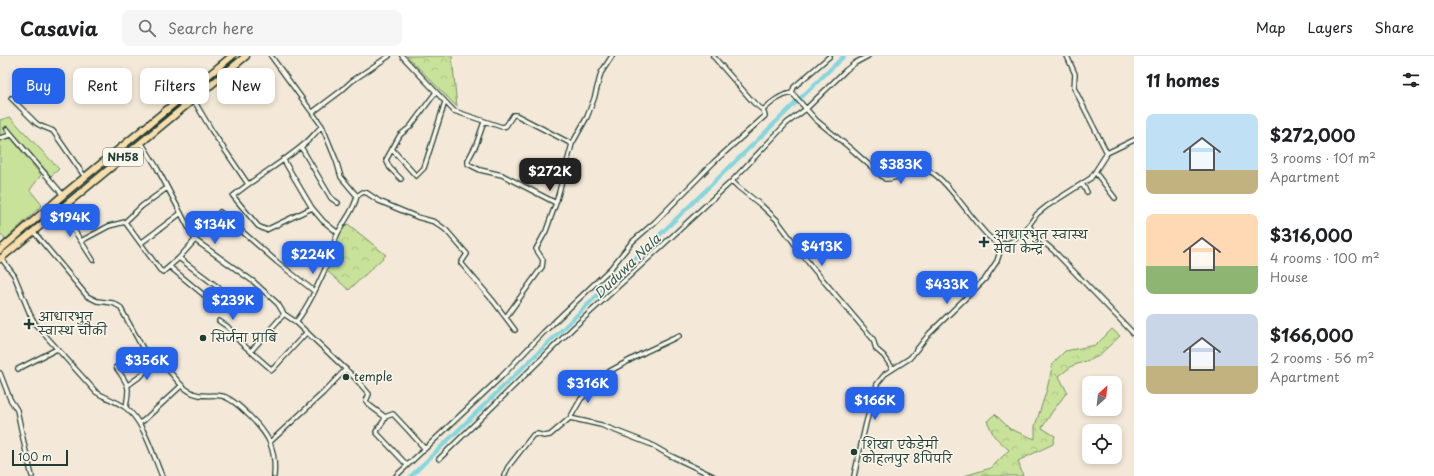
<!DOCTYPE html>
<html lang="en">
<head>
<meta charset="utf-8">
<style>
  body { margin:0; font-family:"Playpen Sans","Playpen Sans Deva",sans-serif; background:#f6f6f6; color:#202124; height:100vh; display:flex; flex-direction:column; font-size:15px; white-space:nowrap }
  * { box-sizing:border-box; margin:0 }
  p { font-size:13px; color:#757577 }
  .icon { flex:none; width:22px; height:22px; fill:none; stroke:currentColor; stroke-width:2; stroke-linecap:round; stroke-linejoin:round }
  .map { position:relative; flex:1; overflow:hidden }
  .sheet { display:flex; flex-direction:column; background:#fff; width:300px }
  .sheet>* { flex:none }
  .guide { position:absolute; left:12px; top:12px; width:380px; height:36px; display:flex; gap:8px }
  .needle { width:26px; rotate:27deg }
  .controls { position:absolute; left:1082px; top:320px; display:grid; gap:8px }
  .controls a { display:grid; place-items:center; width:40px; height:40px; border-radius:8px; background:#fff; box-shadow:0 2px 6px #0003; font-size:20px }
  .scale { position:absolute; left:12px; bottom:10px; width:56px; box-sizing:border-box; padding-left:4px; border:2px solid #1f3d34; border-top:0; font-size:11px; line-height:14px; white-space:nowrap; color:#1f3d34; -webkit-text-stroke:3px #fbf7ec; paint-order:stroke }
  .price { position:absolute; translate:-50% -34px; padding:0 9px; border-radius:8px; background:#2563eb; color:#fff; font-size:13px; line-height:26px; filter:drop-shadow(0 1px 2px #0008) }
  .price::after { content:''; position:absolute; left:50%; top:24px; width:12px; height:9px; margin-left:-6px; background:inherit; clip-path:polygon(0 0,100% 0,50% 100%) }
  .price.selected { background:#222; color:#fff }
  ul { padding:0; list-style:none }
  li { display:flex; align-items:center; gap:12px; height:100px; padding:0 12px }
  li span { display:grid; place-items:center; flex:none; width:112px; height:80px; border-radius:8px; color:#555 }
  li>.icon { margin-inline-start:auto }
  span .icon { width:48px; height:48px; fill:#fffc; stroke-width:1 }
  li b { font-size:17px }
  h2 { display:flex; justify-content:space-between; align-items:center; height:48px; padding:0 12px; font-size:17px }
  .pill { padding:0 14px; border-radius:8px; background:#fff; box-shadow:0 2px 6px #0003; font-size:14px; line-height:36px }
  .pill.selected { background:#2563eb; color:#fff }
  header { display:flex; align-items:center; gap:24px; box-sizing:border-box; height:56px; padding:0 20px; background:#fff; border-bottom:1px solid #e0e0e0 }
  header strong { font-size:19px }
  nav { display:flex; gap:22px; margin-inline-start:auto; font-size:14px }
  .search { width:280px; height:36px; background:#f6f6f6; display:flex; align-items:center; gap:10px; box-sizing:border-box; padding:0 14px; border-radius:8px; color:#757577; font-size:15px }
  main { display:flex; flex:1; min-height:0 }
  .map>svg:first-child { display:block }
</style>
</head>
<body>
<header>
<strong>Casavia</strong>
<div class="search"><svg class="icon" aria-label="search" viewBox="0 0 24 24"><circle cx="10" cy="10" r="6"/><path d="M15 15l6 6"/></svg>Search here</div>
<nav><a>Map</a><a>Layers</a><a>Share</a></nav>
</header>
<main>
<div class="map">
<svg width="1134" height="420" viewBox="0 0 1134 420">
  <defs>
    <pattern id="forest-crowns" width="20" height="18" patternUnits="userSpaceOnUse"><rect width="20" height="18" fill="#c8e299"/><path d="M2 6a3 3 0 1 1 6 0M12 15a3 3 0 1 1 6 0" fill="none" stroke="#abc384"/></pattern>
  </defs>
  <rect width="100%" height="100%" fill="#f4e9d8"/>
  <filter id="ink" filterUnits="userSpaceOnUse"><feTurbulence type="fractalNoise" baseFrequency=".025" numOctaves="2"/><feDisplacementMap in="SourceGraphic" scale="8" xChannelSelector="R" yChannelSelector="G"/><feConvolveMatrix kernelMatrix="1 2 1 2 8 2 1 2 1" color-interpolation-filters="sRGB"/></filter>
  <g filter="url(#ink)">
    <path fill="#c8e299" stroke="#749066" d="M 10,61 L 59,113 L 51,120 L 7,70 L 3,72 L 41,119 L 30,134 L 42,149 L 5,184 L 0,177 L 0,64 Z"/>
    <path fill="url(#forest-crowns)" stroke="#749066" d="M 407,0 L 452,0 L 457,51 Z
      M 348,168 L 386,199 L 349,234 L 326,214 L 340,175 Z
      M 1112,273 L 1120,280 L 1097,301 L 1072,310 L 1059,320 L 1067,336 L 1052,356 L 1042,372 L 1055,380 L 1053,388 L 1018,405 L 1023,420 L 964,420 L 991,412 L 1009,394 L 994,380 L 987,365 L 995,358 L 1010,373 L 1035,383 L 1035,370 L 1047,333 L 1053,307 L 1065,295 L 1096,289 Z"/>
    <g fill="none" stroke-linecap="round" stroke-linejoin="round">
      <path stroke="#85d6df" stroke-width="4" d="M 411,420 L 844,0"/>
      <g stroke="#1f3d34" stroke-width="6">
        <path id="street" d="M 271,0 L 322,70
          M 402,0 L 454,55 L 502,71 L 506,70 L 513,59 L 516,59 L 572,88
          M 1067,0 L 1075,18 L 1074,32 L 1107,97
          M 792,37 L 816,64 L 850,92 L 885,123 C 899,124 917,110 929,115 C 952,125 985,189 1002,188 C 1013,188 1023,177 1029,169 L 1034,178 L 1054,195 L 1134,278
          M 792,37 L 794,31 L 830,0
          M 11,42 L 36,67 C 41,71 47,72 53,75 L 85,121
          M 193,43 L 212,75 L 248,128
          M 763,54 C 772,46 780,39 792,37
          M 313,56 L 341,35 L 352,25 L 389,0
          M 484,66 L 476,89 L 468,104 L 468,108 L 480,114 L 502,119 L 556,147 L 572,88 L 587,61 L 594,43 L 601,17 L 612,0
          M 7,73 L 63,139
          M 0,82 L 11,79
          M 141,86 L 156,110 L 195,184 L 254,226 L 278,248 L 284,258 L 296,266 L 355,322 L 369,338 L 366,345 L 369,349 L 385,361 C 384,368 378,370 376,376 L 407,409
          M 301,91 L 331,142 L 338,147
          M 392,93 L 416,120 L 424,112 L 445,46
          M 283,103 L 312,152 L 323,165 L 338,177
          M 1095,116 L 1115,142
          M 401,123 L 390,112 L 386,104 L 400,79 L 410,71 L 436,36
          M 732,125 L 738,131 L 761,149 L 777,164 L 811,210 L 873,283 L 876,293 L 884,300 L 893,313
          M 1082,128 L 1087,136
          M 357,140 L 363,136 L 367,137 L 379,145 L 417,161 L 435,166 L 446,174 L 467,198 L 461,207 L 494,246 L 515,274
          M 60,152 L 93,204
          M 220,156 L 277,206 L 314,235
          M 125,166 L 160,214 L 163,216 L 179,202 L 195,184
          M 1029,169 L 1037,158 L 1047,150 L 1091,122 L 1107,97 L 1134,84
          M 33,175 L 87,240 L 97,245 L 113,247 L 120,251 L 151,307 C 154,307 160,308 163,310 C 172,315 178,329 189,335 C 199,342 211,338 222,340 C 236,343 265,374 270,387 C 274,397 275,409 274,420
          M 81,185 L 109,170 L 125,166 L 142,150 L 167,132
          M 141,187 L 181,157
          M 1,202 L 14,219 L 30,258 L 36,269 L 96,336 C 105,342 117,345 126,352 C 144,366 153,399 162,420
          M 179,202 L 235,244
          M 170,211 L 205,240
          M 506,261 L 542,211 L 543,204 L 536,193 L 546,175 L 556,147
          M 219,265 L 228,271 L 240,286 L 272,314 L 307,276
          M 296,266 C 309,249 318,229 327,209 C 331,199 333,189 337,179 C 343,166 354,155 357,140 L 341,121 L 336,104 L 322,70 C 315,77 310,84 302,90 C 280,108 255,122 233,140 L 258,170 L 266,174 L 312,152
          M 251,295 L 284,258
          M 116,311 C 129,331 130,328 126,351
          M 18,313 L 57,293
          M 0,317 L 10,343 L 17,354 L 25,392 L 32,420
          M 128,329 L 142,319 L 151,307
          M 385,361 L 393,358 L 408,374 L 425,393
          M 570,362 L 601,369 L 650,388 L 669,399 L 713,420
          M 139,367 L 143,365 L 181,330
          M 270,386 L 323,337 L 346,313
          M 439,403 L 572,273 L 732,125 L 787,67 L 806,53 L 846,14 L 855,7 L 868,0
          M 396,420 L 501,321 L 544,276 L 611,212 L 632,186 L 655,166 L 714,106 L 765,60 L 763,54 L 754,47 L 713,0
          M 504,420 L 508,411 L 533,379 L 537,378 L 544,380 L 550,379 L 570,362 L 581,343 L 610,315 L 645,296 L 679,280
          M 854,420 L 866,367 L 877,328 L 885,318 L 910,302 L 929,278 L 985,223 L 997,205 L 1000,196 L 1001,189"/>
      </g>
      <g stroke="#1f3d34" stroke-width="9">
        <path id="highway" d="M 0,194 L 63,139 L 232,0
          M 0,203 L 246,0"/>
      </g>
      <use href="#street" stroke="#fbf7ec" stroke-width="3.5"/>
      <use href="#highway" stroke="#f9ddab" stroke-width="6"/>
    </g>
  </g>
  <g fill="#1f3d34" stroke="#fbf7ec" stroke-width="1.5">
    <path d="M982 180h4v4h4v4h-4v4h-4v-4h-4v-4h4z"/>
    <path d="M27 262h4v4h4v4h-4v4h-4v-4h-4v-4h4z"/>
    <circle cx="203" cy="282" r="4"/>
    <circle cx="346" cy="321" r="4"/>
    <circle cx="854" cy="396" r="4"/>
  </g>
  <g text-anchor="middle" stroke-width="3" stroke-linejoin="round" paint-order="stroke">
    <rect fill="#fbf7ec" stroke="#61756b" stroke-width="1" x="103" y="92" width="40" height="18" rx="3"/>
    <g font-size="11" font-weight="bold" fill="#1f3d34">
      <text x="123" y="105">NH58</text>
    </g>
    <g font-size="12" fill="#1f3d34" stroke="#fbf7ec" text-anchor="start">
      <text x="993" y="183">आधारभुत स्वास्थ<tspan x="993" dy="14">सेवा केन्द्र</tspan></text>
      <text x="38" y="265">आधारभुत<tspan x="38" dy="14">स्वास्थ चौकी</tspan></text>
      <text x="211" y="286">सिर्जना प्राबि</text>
      <text x="354" y="325">temple</text>
      <text x="862" y="393">शिखा एकेडेमी<tspan x="862" dy="14">कोहलपुर 8पिपरि</tspan></text>
    </g>
    <g font-size="13" font-style="italic" fill="#335c56" stroke="#fbf7ec">
      <text transform="translate(627 210) rotate(-44)" y="5">Duduwa Nala</text>
    </g>
  </g>
</svg>
<div class="controls">
<a><svg class="needle" viewBox="-14 -14 28 28"><path d="M0-13l5 13h-10z" fill="#e53935"/><path d="M0 13l5-13h-10z" fill="#757577"/></svg></a>
<a><svg class="icon" aria-label="locate" viewBox="0 0 24 24"><circle cx="12" cy="12" r="6"/><path d="M12 2v4M12 18v4M2 12h4M18 12h4"/></svg></a>
</div>
<div class="scale">100 m</div>
<b class="price" style="left:901px;top:129px">$383K</b>
<b class="price selected" style="left:550px;top:136px">$272K</b>
<b class="price" style="left:70px;top:182px">$194K</b>
<b class="price" style="left:215px;top:189px">$134K</b>
<b class="price" style="left:822px;top:211px">$413K</b>
<b class="price" style="left:313px;top:219px">$224K</b>
<b class="price" style="left:947px;top:249px">$433K</b>
<b class="price" style="left:233px;top:265px">$239K</b>
<b class="price" style="left:147px;top:325px">$356K</b>
<b class="price" style="left:588px;top:348px">$316K</b>
<b class="price" style="left:875px;top:365px">$166K</b>
<div class="guide">
<a class="pill selected">Buy</a>
<a class="pill">Rent</a>
<a class="pill">Filters</a>
<a class="pill">New</a>
</div>
</div>
<section class="sheet">
<h2>11 homes<svg class="icon" aria-label="filters" viewBox="0 0 24 24"><path d="M4 7h16M4 17h16"/><circle cx="9" cy="7" r="2"/><circle cx="15" cy="17" r="2"/></svg></h2>
<ul>
<li><span style="background:linear-gradient(#bfe0f5 70%,#c2b280 0)"><svg class="icon" aria-label="home" viewBox="0 0 24 24"><path d="M3 11l9-7 9 7M6 9v11h12V9"/></svg></span><div><b>$272,000</b><p>3 rooms · 101 m²</p><p>Apartment</p></div></li>
<li><span style="background:linear-gradient(#ffd9b3 65%,#8fb573 0)"><svg class="icon" aria-label="home" viewBox="0 0 24 24"><path d="M3 11l9-7 9 7M6 9v11h12V9"/></svg></span><div><b>$316,000</b><p>4 rooms · 100 m²</p><p>House</p></div></li>
<li><span style="background:linear-gradient(#c9d6e8 65%,#c2b280 0)"><svg class="icon" aria-label="home" viewBox="0 0 24 24"><path d="M3 11l9-7 9 7M6 9v11h12V9"/></svg></span><div><b>$166,000</b><p>2 rooms · 56 m²</p><p>Apartment</p></div></li>
</ul>
</section>
</main>
</body>
</html>
